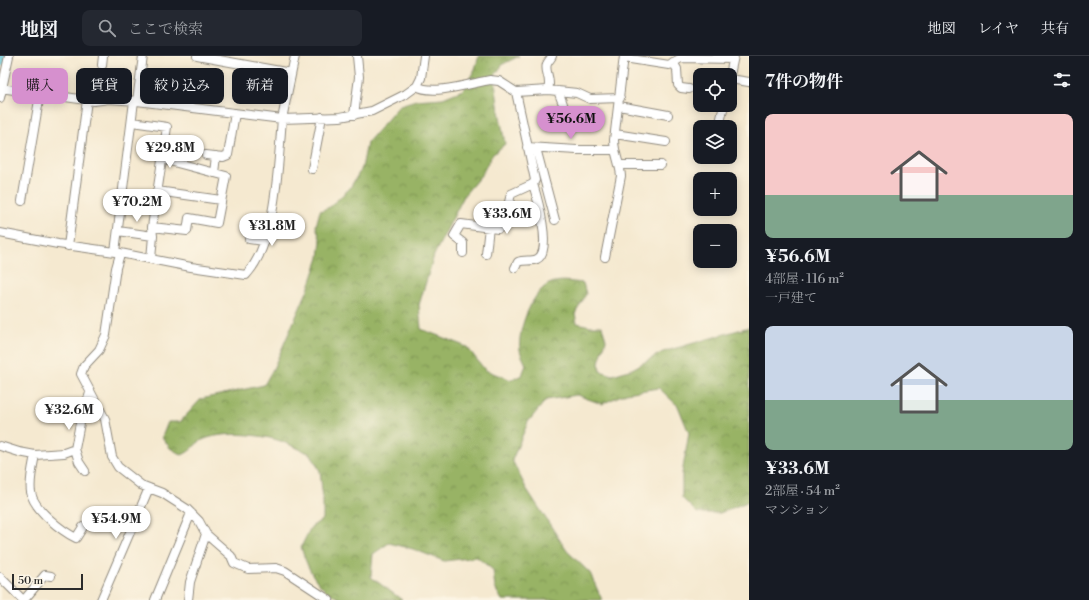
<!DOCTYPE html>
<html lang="ja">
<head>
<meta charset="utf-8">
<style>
  body { margin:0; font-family:"Libre Bodoni","Noto Serif JP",serif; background:#242831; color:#f1f3f6; height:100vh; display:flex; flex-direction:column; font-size:15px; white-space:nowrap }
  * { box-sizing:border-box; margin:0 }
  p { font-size:13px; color:#9ea1a6 }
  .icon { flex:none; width:22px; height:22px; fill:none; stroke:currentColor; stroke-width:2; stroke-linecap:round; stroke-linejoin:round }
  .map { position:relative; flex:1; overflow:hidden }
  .details { display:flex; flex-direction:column; background:#171b24; width:340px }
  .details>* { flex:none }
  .guide { position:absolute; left:12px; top:12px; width:380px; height:36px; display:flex; gap:8px }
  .controls { position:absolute; left:693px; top:12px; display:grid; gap:8px }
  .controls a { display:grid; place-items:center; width:44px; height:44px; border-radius:8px; background:#171b24; box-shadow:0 2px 10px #0003; font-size:20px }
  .scale { position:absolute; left:12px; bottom:10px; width:71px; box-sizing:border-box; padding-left:4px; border:2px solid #2b2b2b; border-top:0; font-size:11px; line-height:14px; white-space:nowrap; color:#2b2b2b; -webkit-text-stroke:3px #fcf5e5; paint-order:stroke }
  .price { position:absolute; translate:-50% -34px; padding:0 9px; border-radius:14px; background:#fff; color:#222; font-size:13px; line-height:26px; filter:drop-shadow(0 1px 2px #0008) }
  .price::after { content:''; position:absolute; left:50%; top:24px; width:12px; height:9px; margin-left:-6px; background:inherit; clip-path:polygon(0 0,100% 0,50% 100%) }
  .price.selected { background:#d690ce; color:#111 }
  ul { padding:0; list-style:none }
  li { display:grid; align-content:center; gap:8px; height:212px; padding:0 16px }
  li span { display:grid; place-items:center; height:124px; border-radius:8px; color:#555 }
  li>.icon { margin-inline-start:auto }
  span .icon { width:72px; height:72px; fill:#fffc; stroke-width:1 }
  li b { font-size:17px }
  h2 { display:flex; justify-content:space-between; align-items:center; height:48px; padding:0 16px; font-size:17px }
  .pill { padding:0 14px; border-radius:8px; background:#171b24; box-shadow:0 2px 10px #0003; font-size:14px; line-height:36px }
  .pill.selected { background:#d690ce; color:#111 }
  header { display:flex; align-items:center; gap:24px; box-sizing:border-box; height:56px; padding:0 20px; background:#171b24; border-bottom:1px solid #363941 }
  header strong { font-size:19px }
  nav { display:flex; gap:22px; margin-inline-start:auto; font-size:14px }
  .search { width:280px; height:36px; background:#242831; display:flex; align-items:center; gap:10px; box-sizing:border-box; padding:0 14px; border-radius:8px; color:#9ea1a6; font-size:15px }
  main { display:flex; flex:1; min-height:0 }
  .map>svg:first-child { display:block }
</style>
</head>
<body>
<header>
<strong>地図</strong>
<div class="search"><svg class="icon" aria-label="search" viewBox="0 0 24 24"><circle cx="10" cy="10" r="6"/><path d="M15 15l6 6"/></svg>ここで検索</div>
<nav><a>地図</a><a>レイヤ</a><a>共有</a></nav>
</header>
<main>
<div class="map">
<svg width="749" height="544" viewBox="0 0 749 544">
  <defs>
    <pattern id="forest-crowns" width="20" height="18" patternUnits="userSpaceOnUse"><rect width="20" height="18" fill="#98b365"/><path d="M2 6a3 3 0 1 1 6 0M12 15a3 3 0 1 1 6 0" fill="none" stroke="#7c9253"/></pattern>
  </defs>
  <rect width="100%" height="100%" fill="#fcf5e5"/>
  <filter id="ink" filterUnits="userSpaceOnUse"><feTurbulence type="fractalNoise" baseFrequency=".025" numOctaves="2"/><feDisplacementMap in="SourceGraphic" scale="8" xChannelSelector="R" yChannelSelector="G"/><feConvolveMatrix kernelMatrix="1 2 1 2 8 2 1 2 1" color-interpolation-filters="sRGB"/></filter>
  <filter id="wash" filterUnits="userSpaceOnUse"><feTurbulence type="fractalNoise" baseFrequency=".012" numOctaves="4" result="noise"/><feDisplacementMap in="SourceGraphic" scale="16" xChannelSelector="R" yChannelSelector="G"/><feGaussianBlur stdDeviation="0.9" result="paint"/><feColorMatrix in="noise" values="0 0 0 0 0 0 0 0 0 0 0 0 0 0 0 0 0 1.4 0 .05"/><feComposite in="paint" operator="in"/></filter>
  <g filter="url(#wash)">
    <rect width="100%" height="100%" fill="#f5e9d0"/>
    <path fill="url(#forest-crowns)" stroke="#626f48" d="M 479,0 L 519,0 L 503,8 L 495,19 C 496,43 501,65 505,88 L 492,99 L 482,118 L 465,138 L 434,199 L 419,249 L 421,273 L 467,291 L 485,314 L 511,324 L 522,319 L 526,309 C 524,304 521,299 520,294 C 517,276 531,237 549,228 C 560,223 571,226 583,227 L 586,238 L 575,258 L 577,267 L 590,270 L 602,270 L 606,284 L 599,306 L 600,315 L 613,319 L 632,313 L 663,296 L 749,271 L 749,445 L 720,457 L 697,457 L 682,442 L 682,418 L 689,377 L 678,350 L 659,332 L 626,337 L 602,348 L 577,339 L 546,344 L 528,366 L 512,404 L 526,432 L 567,495 L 590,517 L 602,544 L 502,544 L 495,532 L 493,514 L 477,501 L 444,505 L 413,493 L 389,487 L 373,498 L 371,521 L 402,544 C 390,544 353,544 343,544 C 318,535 308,514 301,491 L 311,471 L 323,463 L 323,444 L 320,415 L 311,398 C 298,393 284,385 270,382 C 251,378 216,375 199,386 C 192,391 193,394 182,399 L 170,392 L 162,381 L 168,366 L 180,366 L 201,343 L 264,329 L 273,313 L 309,231 L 319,202 L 321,185 L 316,170 L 320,155 L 330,151 L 350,132 L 362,112 L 367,87 L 400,49 L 416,44 L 443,42 L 463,34 L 475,13 Z"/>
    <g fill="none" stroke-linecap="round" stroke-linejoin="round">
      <path stroke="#5dc5da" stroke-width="17" d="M 0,2 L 1,0"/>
    </g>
  </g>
  <g filter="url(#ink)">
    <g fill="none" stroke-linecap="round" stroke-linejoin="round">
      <g stroke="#908a7e" stroke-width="10">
        <path id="minor" d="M 197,0 L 291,17
          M 624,2 L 669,9 L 681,2 L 733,3
          M 673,6 L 677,13 L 678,29 L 681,32 L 689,33
          M 102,9 L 103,0
          M 730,19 L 734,0
          M 730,23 L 749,26
          M 417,30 C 432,40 472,27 490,24 L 499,25 L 516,36 L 548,34 L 577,37 L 590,43 L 620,42
          M 0,32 L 94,45 L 109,43 L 137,45 L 282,63 L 295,0
          M 548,34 C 552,22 544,16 547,8 C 548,5 551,3 552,0
          M 558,35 L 563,48 L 562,54
          M 0,42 L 9,0
          M 137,45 L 143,0
          M 619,50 L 668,59
          M 354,59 L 359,21 L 357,0
          M 132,66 L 167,71 L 152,171 L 153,180 L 151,203
          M 719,71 L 724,49
          M 615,78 L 666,86
          M 527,91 L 577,94 L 614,94
          M 536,92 L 555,164
          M 206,99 L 223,101 L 228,99 L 235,57
          M 620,109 L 661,109
          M 312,113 L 322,61
          M 214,117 L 216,100
          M 157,135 L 221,144
          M 22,145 L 40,38
          M 152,171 L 187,175 L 189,162 L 217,167 L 226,120 L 162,103
          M 118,175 L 153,180
          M 0,177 L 58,188 L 115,196 L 191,211 L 246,219 C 277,186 278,107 282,63 L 340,61 L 372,55 L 406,38 L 417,30 L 421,22 L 424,0
          M 249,183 L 264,185
          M 68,190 L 87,44
          M 115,196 L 134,45
          M 463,197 L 463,187 L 454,180 L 461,168 L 498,173 L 503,170 L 511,138 L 533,128
          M 120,198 L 116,212 L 106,279 L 99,294 L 84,310 L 81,318 L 105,363 L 112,401 L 118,411 L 141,429 L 162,437 L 187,453 L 199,465 L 206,478 L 231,500 L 234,507 L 248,513 L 276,512 L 285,515 L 329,544
          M 486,198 L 489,171
          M 605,201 L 621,120 C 620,107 614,97 614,84 L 624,0
          M 515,212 L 518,206 C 524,203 531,206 537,203 C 553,196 537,141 533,128 L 535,124 L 516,36
          M 0,390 L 19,396 L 35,399 C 33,410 29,425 31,436 C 33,453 62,475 76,482 L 83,471
          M 75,393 L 79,406 L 85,415
          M 35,399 L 64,397 L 75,393 L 80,367 L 90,337
          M 0,521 L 23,544
          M 24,544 L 45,519 L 51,520
          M 101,544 L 149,432
          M 155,544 L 191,457
          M 188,544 L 190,526 L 206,478"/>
      </g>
      <use href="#minor" stroke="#fff" stroke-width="8"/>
    </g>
  </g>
</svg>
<div class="controls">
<a><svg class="icon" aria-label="locate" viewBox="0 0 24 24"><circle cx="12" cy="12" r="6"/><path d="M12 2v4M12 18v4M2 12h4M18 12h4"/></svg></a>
<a><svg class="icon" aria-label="layers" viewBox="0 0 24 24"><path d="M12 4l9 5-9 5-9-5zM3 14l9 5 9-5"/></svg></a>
<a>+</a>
<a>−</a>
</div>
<div class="scale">50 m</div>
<b class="price selected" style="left:571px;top:84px">¥56.6M</b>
<b class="price" style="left:170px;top:113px">¥29.8M</b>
<b class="price" style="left:137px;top:167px">¥70.2M</b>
<b class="price" style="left:507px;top:179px">¥33.6M</b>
<b class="price" style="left:272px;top:191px">¥31.8M</b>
<b class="price" style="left:69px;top:375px">¥32.6M</b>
<b class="price" style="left:116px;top:484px">¥54.9M</b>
<div class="guide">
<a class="pill selected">購入</a>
<a class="pill">賃貸</a>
<a class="pill">絞り込み</a>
<a class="pill">新着</a>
</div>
</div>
<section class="details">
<h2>7件の物件<svg class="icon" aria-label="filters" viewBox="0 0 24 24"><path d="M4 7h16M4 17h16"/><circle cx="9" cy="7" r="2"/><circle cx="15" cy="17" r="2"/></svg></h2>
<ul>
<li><span style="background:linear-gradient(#f6c9c9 65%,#7fa58c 0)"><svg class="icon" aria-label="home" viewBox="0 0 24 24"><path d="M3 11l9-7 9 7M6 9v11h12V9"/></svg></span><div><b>¥56.6M</b><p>4部屋 · 116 m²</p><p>一戸建て</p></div></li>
<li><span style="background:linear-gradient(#c9d6e8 60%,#7fa58c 0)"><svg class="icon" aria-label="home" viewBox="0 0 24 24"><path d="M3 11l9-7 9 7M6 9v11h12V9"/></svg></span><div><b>¥33.6M</b><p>2部屋 · 54 m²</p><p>マンション</p></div></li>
</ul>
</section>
</main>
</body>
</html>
